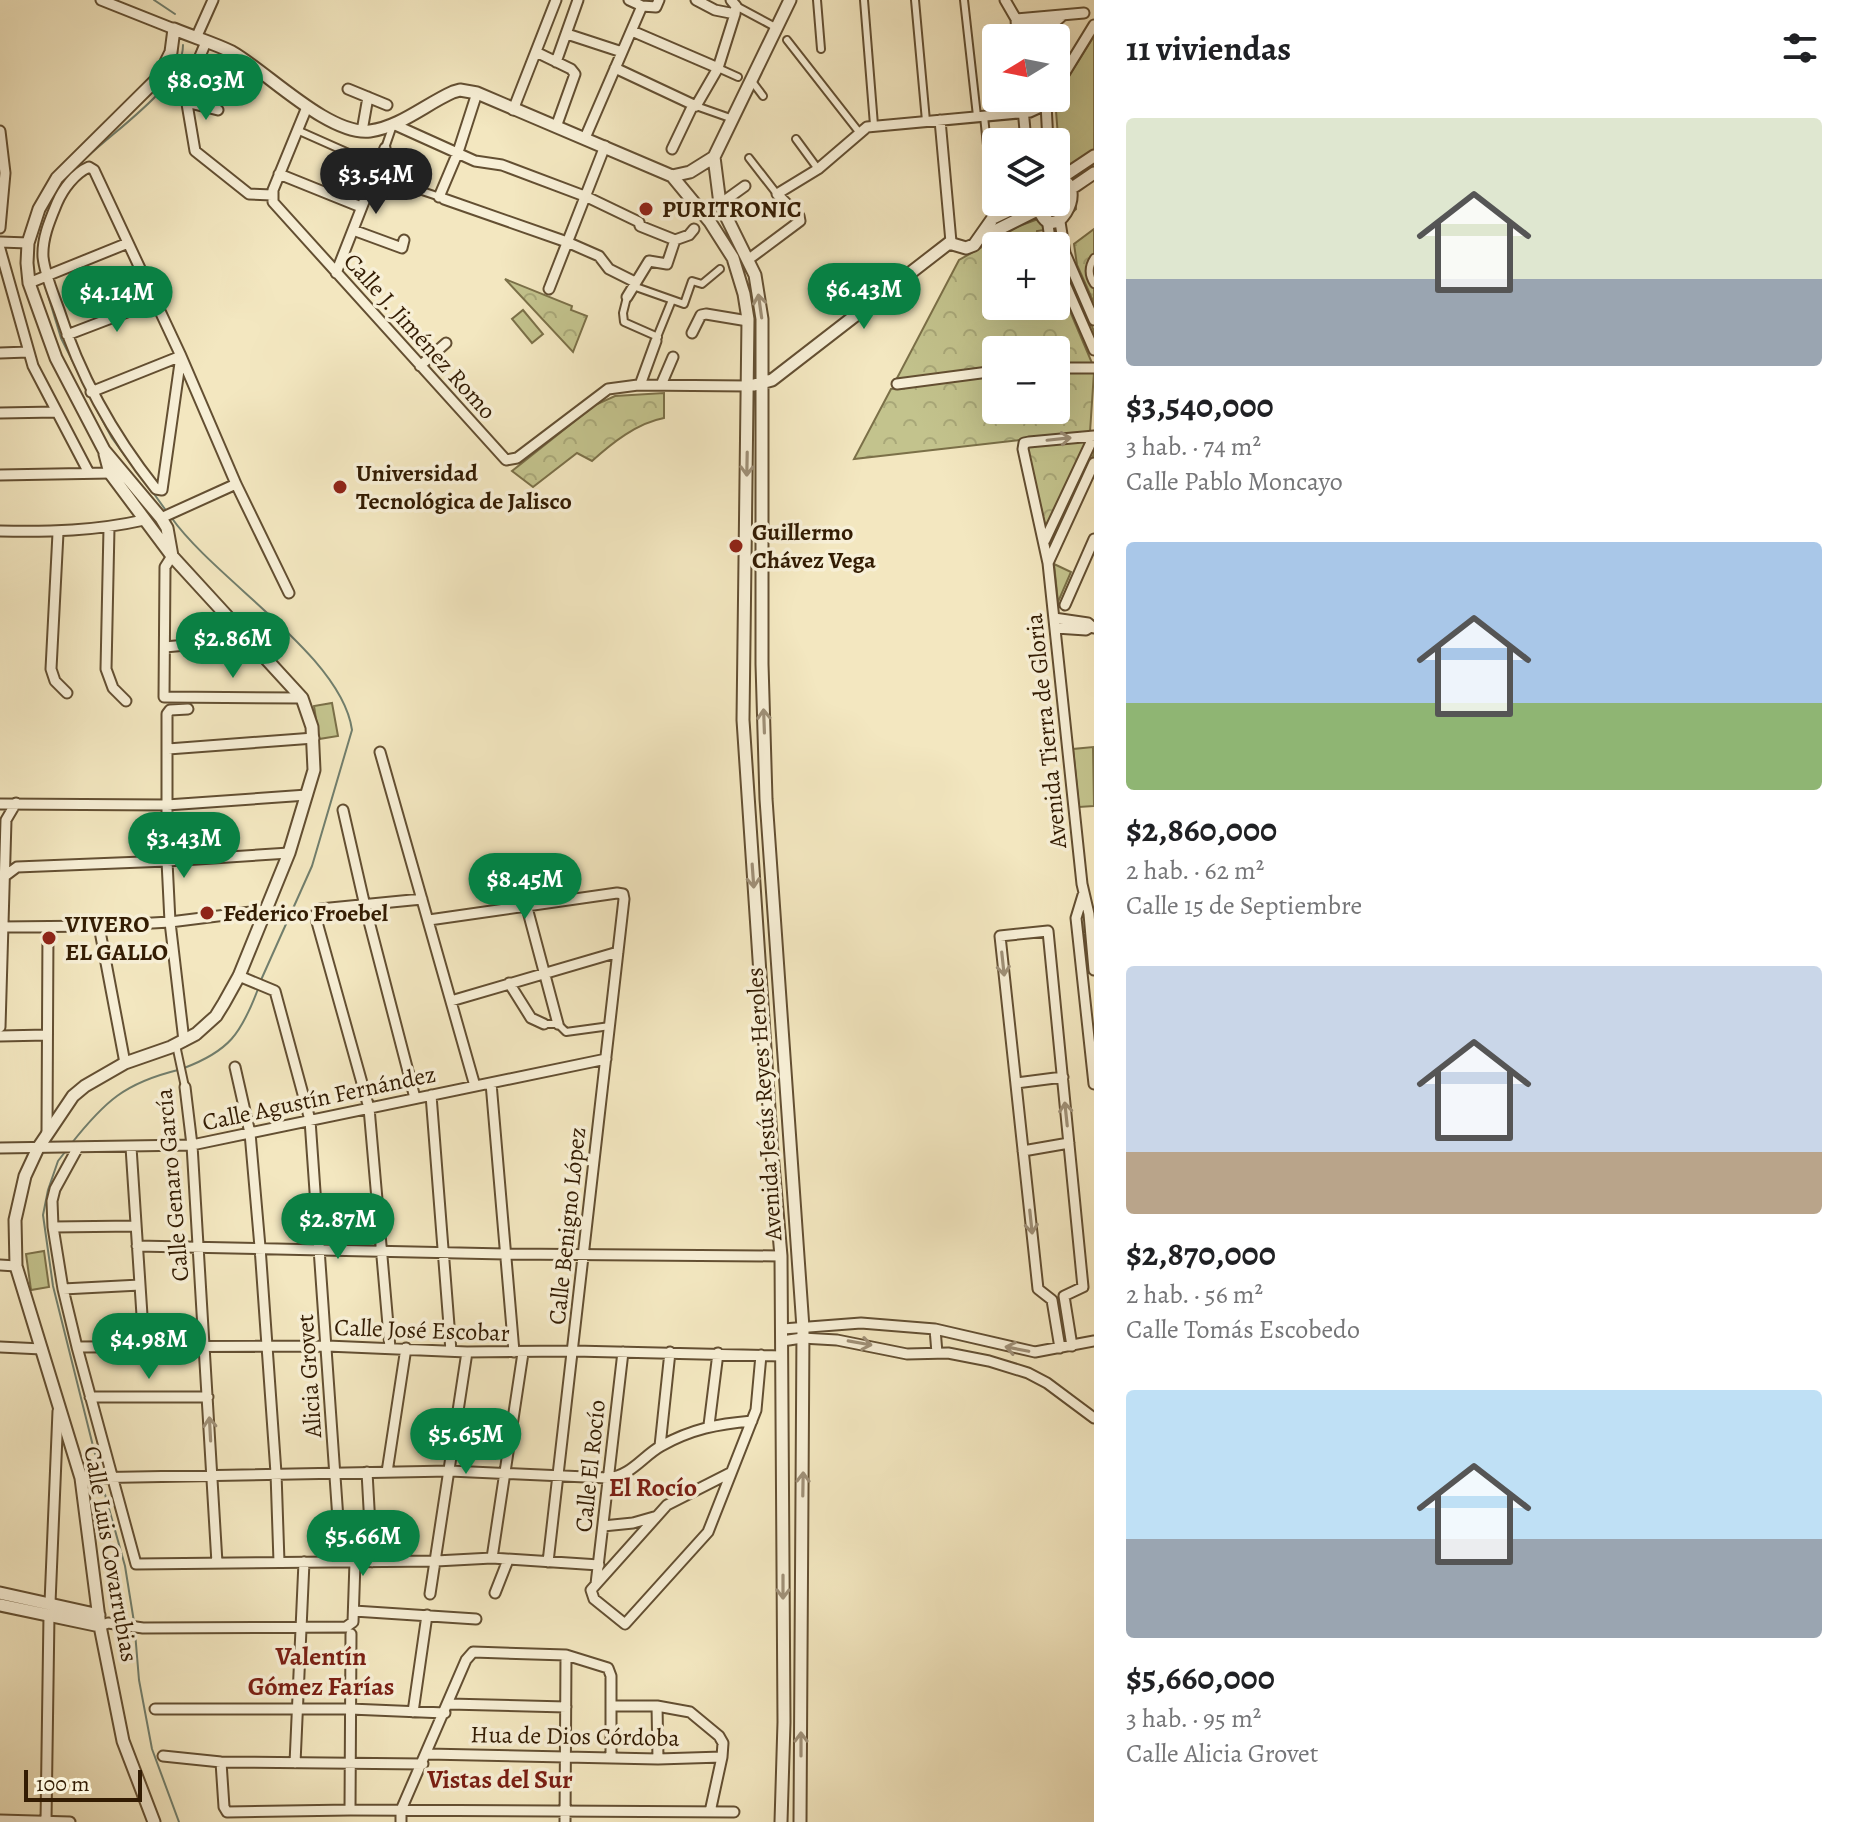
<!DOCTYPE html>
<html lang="es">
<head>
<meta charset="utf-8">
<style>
  body { margin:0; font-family:Alegreya,serif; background:#f2f2f2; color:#202124; height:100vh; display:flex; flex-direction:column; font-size:30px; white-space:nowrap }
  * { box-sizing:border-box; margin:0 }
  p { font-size:26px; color:#757577 }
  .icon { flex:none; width:44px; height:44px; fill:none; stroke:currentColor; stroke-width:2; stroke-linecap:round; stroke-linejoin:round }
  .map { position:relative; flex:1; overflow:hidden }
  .panel { display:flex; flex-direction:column; background:#fff; width:760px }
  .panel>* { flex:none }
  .needle { width:52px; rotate:260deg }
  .controls { position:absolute; left:982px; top:24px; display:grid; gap:16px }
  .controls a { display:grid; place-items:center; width:88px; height:88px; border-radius:8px; background:#fff; box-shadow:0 8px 32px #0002; font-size:40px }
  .scale { position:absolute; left:24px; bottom:20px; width:118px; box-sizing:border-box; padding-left:8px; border:4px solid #331c03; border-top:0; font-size:22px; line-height:28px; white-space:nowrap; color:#331c03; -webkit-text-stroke:6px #f7efd6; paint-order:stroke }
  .price { position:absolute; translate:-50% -68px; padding:0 18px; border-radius:28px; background:#0b8043; color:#fff; font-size:26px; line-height:52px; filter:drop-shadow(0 2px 4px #0008) }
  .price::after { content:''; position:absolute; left:50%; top:48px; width:24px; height:18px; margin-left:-12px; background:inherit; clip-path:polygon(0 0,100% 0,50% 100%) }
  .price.current { background:#222; color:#fff }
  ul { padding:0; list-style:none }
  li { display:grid; align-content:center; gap:16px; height:424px; padding:0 32px }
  li span { display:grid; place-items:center; height:248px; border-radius:8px; color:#555 }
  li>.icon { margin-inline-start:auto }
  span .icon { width:144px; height:144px; fill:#fffc; stroke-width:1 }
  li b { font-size:34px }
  h2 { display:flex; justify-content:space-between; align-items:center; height:96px; padding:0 32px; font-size:34px }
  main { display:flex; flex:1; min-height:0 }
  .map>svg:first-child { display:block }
</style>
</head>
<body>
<main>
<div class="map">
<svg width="1094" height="1822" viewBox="0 0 1094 1822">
  <defs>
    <pattern id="park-crowns" width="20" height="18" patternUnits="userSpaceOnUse" patternTransform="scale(2)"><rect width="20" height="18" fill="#c3c38d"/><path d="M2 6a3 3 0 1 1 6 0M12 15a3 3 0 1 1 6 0" fill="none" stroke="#a8a778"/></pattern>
  </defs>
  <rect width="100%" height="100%" fill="#f3e7c0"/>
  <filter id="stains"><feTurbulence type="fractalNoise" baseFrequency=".0025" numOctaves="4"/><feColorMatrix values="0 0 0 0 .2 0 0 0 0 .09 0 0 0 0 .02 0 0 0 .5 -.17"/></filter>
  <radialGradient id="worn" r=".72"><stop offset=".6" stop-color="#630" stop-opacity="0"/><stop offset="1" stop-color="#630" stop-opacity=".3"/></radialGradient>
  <path fill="#c3c38d" stroke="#7b7048" stroke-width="2" d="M 1094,36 L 1094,150 L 1061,175 L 1055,98 Z
    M 523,310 L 543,334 L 532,343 L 512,319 Z
    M 1054,564 L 1071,572 L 1058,602 Z
    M 332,703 L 338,736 L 319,739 L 314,706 Z
    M 1093,747 L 1094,806 L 1079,807 L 1073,749 Z
    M 44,1251 L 49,1287 L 31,1290 L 26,1254 Z"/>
  <path fill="url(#park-crowns)" stroke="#7b7048" stroke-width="2" d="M 1060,186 L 1075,195 L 1076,209 L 1066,218 L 1053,217 L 1046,210 L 1045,202 L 1056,202 L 1056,187 Z
    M 1038,219 L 1043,223 L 1044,230 L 1037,231 L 1038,246 L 996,246 L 996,306 L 1056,306 L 1056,278 L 1092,363 L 1056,363 L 1056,350 L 996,350 L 996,367 L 896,380 L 959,260 L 1019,226 Z
    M 1057,226 L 1061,253 L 1094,331 L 1094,341 C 1080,308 1053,262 1054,228 Z
    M 1094,229 L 1094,303 L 1077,265 L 1074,244 Z
    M 505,279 L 572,306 L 571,310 L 587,316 L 573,352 Z
    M 1056,372 L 1094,372 L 1090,432 L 854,459 L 891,389 L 996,376 L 996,410 L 1056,410 Z
    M 664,393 L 664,418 C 637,423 612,443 592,461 L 577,453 L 533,487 L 512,471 L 595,405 L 615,396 Z
    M 1087,440 L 1046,529 L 1026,445 Z
    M 1094,446 L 1094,454 L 1051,546 L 1048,547 Z"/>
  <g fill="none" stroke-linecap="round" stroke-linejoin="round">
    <path stroke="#717e6c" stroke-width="2" d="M 154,0 L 175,14
      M 66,180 C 94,140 183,94 183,45
      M 50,207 L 58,191
      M 43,279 L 61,338 L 86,388
      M 98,412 L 112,438 L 131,464
      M 152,491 L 167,512
      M 171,517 C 215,580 342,656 352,730 L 312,866 L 261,980
      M 184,1068 C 229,1051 241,1034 258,989
      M 71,1144 C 105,1101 125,1083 178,1070
      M 65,1152 L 58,1161 L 48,1190 L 43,1215 L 53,1286 L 100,1474
      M 101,1480 L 125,1566 L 134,1622
      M 135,1632 L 139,1680 L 152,1749 L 179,1822"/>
    <g stroke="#634f32" stroke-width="10">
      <path id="pedestrian" d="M 817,0 L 821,49
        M 864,0 L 874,125
        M 915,0 L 926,121
        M 964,0 L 977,116
        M 736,6 L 777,28
        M 787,40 L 859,132
        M 718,68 L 738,77
        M 751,80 L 763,96
        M 696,106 L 733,119
        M 984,116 L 993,204
        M 297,130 L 378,166
        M 796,139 L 818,169
        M 385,148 L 393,125
        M 749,158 L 777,194
        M 419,190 L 440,197
        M 1094,258 C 1088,267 1088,275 1094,284
        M 633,286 L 684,304 L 692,281 L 702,284 L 720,269
        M 627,297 L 623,313 L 624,322 L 658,337
        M 657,337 L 672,300
        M 544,1024 L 558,1024 L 566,1032 L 610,1026
        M 176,1045 L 185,1087"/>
    </g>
    <g stroke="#634f32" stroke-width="13">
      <path id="minor" d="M 101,0 L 174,29
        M 629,0 L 642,6 L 656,7 L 659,0
        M 696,0 L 715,10 L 735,14
        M 1005,0 L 1016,19 L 1017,38
        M 1016,19 L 1084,13
        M 1017,28 L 1055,22 L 1062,16
        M 632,31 L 718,68
        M 567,34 L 622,52
        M 196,38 L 213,0
        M 206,42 L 185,92 L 195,151 L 249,194 L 272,195
        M 536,52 L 571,69 L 575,74 L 556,127
        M 556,62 L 578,0
        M 615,68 L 696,106 L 718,68 L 735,14 L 736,6 L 731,0
        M 1056,87 L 1094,25
        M 348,89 L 387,105
        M 1022,98 L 1026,141
        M 186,102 L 218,110
        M 1046,104 L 1048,142
        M 307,107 L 273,190 L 273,202 L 506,460 L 517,458 L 608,389 L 638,385 L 748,386
        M 513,110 L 556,0
        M 940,120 L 951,242
        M 393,124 L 475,161 L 502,165 L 587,197 L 639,222 L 640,226 L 675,240
        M 0,131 L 5,173 L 0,228
        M 362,131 L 368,97
        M 585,138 L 642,6
        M 672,149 L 693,105
        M 279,174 L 361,207
        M 376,175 L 419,190
        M 439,197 L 458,152 L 477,93
        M 444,199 L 567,242 L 599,256 L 609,269 L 635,282
        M 720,204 L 745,186
        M 1047,218 L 1051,246
        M 1060,222 L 1065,253 L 1094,320
        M 353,230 L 402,248 L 404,240
        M 675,240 L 689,235 L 694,229
        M 0,242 L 28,243
        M 0,249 L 33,366 L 89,473
        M 749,259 L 800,221 L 799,216 L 777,194 L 818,169 L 867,127 L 1030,112 L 1043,106 L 1049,98
        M 1056,263 L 1094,350
        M 336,273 L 385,148
        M 29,283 L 128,243
        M 549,289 L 605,146
        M 627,297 L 649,261 L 667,264 L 675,240
        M 692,333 L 701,315 L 706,314 L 748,321
        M 67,335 L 156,301
        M 0,353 L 28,352
        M 420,366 L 446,343
        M 1056,368 L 1094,368
        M 897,384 L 996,371
        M 640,385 L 656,341
        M 661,385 L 673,357
        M 91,392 L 181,356 L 162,490 L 156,489 C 113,435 80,376 59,310 C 53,293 45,275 43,257 C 42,238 50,220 57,203 C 63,189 75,173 89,167 L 94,170 L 181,356 L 236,484 L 289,593
        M 0,413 L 56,412
        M 1094,436 L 1029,442 L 1024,443 L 1023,449 L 1048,563 L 1082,884 L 1089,914 L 1094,970
        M 0,475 L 110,473 L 116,469
        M 161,518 L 236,484
        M 109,528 L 106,669 L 113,688 L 126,701
        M 0,531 C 50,532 95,531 144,520
        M 58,533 L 51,669 L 55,681 L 67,693
        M 1045,540 L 1094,436
        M 172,556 L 165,567 L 164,697 L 302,698
        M 1048,563 L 1094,463
        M 1065,605 L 1094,539
        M 1054,618 L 1088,623 L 1094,628
        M 1056,628 L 1086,630 L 1091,627
        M 165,647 L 250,639
        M 168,749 L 314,738
        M 380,752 L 475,1086
        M 0,804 L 167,805 L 307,795
        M 343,810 L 365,906 L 415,1098
        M 5,876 L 17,867 L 167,861 L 289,853
        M 1083,895 L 1076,918 L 1094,1084
        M 526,904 L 558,1024
        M 429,920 L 617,893 L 623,894 L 624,899 L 548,1562
        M 99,926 L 125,1063
        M 0,927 L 99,926 L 170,922 L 266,910
        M 239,976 L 275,991 L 310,1120 L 341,1562
        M 509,983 L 531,1018 L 544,1024
        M 451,1001 L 618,952
        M 0,1027 L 6,820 L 16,803
        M 0,1036 L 47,1035
        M 184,1041 L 170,922 L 167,861 L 167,714 L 170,710 L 188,709
        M 235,1067 L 250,1133 L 260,1247 L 276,1473 L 279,1562
        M 491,1083 L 514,1352
        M 1016,1083 L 1063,1077
        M 185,1087 L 192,1145 L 217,1563
        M 431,1095 L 451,1351
        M 47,1134 L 48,927
        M 131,1147 L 144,1346
        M 0,1148 L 192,1145 L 606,1059
        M 77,1149 L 55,1189 L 52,1201 L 53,1227 L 63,1289 L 77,1347 L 136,1564 L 436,1561 L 492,1558 L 599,1565
        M 1023,1151 L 1069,1143
        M 53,1227 L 136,1226
        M 137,1246 L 505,1254 L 781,1256
        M 0,1265 L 16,1266
        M 63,1289 L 140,1285
        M 783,1329 L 861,1323 L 935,1329 L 1035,1352 L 1094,1341
        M 935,1329 L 937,1353
        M 782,1341 L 802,1338 L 837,1340 L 907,1354 L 948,1353 L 989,1361 L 1028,1373 L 1047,1383 L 1094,1418
        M 0,1347 L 42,1349
        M 77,1347 L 327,1346 L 467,1352 L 574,1351 L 782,1356
        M 390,1348 L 369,1108 L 315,915 L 320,909 L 422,899
        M 1060,1348 L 1052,1300 L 1038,1289 L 1000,936 L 1048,931 L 1083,1287 L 1064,1296 L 1072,1346
        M 90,1397 L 208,1397
        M 709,1425 L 718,1353
        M 660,1446 L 670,1352
        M 367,1472 L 372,1562
        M 387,1472 L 406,1348
        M 730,1473 L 667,1505 L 591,1590 L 594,1599 L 625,1624 L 708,1532 L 756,1410 L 761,1355
        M 81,1478 L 450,1471 L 608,1478 C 631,1476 643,1456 661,1446 C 692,1429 717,1424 752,1421
        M 603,1526 L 633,1523 L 654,1517
        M 492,1558 L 523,1353
        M 596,1584 L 623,1352
        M 495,1593 L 508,1560
        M 430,1594 L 467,1352
        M 50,1603 L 58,1411
        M 354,1611 L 476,1619
        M 100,1626 L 108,1623 L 143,1628 L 346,1627 L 353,1622 L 355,1562
        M 449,1704 L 566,1707
        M 611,1706 L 657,1706 L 690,1712 L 719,1736 L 723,1743 L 722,1757 L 710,1812
        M 657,1706 L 658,1759
        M 155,1709 L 350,1709 L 445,1713
        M 413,1712 L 427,1615
        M 427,1754 L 658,1759 L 722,1757
        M 163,1756 L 221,1762 L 423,1764
        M 221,1762 L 224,1807 L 227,1812 L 350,1810 L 734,1812
        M 295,1763 L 304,1562
        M 350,1810 L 351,1634
        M 0,1820 L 70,1822
        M 46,1821 L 49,1615
        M 401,1822 L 401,1810 L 466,1660 L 473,1652 L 566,1655 L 608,1668 L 611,1676 L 611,1758
        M 565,1822 L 566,1655"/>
    </g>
    <g stroke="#634f32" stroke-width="15">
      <path id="tertiary" d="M 714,157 L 720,204 L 755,275 L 762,319 L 762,664 L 766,799 L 803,1328 L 800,1822
        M 672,176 L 690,172 L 714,157 L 790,0
        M 1061,178 L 1094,156
        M 1075,186 L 1094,173
        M 1037,202 C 1050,258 1094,182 1056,178
        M 983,233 L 993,232 L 1039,209
        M 754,385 L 772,380 L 949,243 L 966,248 L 974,245 L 993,218 L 1027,202
        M 105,454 L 110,473 L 172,556 L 302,698 L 312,727 L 314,770 L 289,853 L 239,976 L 224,1003 L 216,1016 L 196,1034 L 171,1047 L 125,1063 L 85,1086 L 73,1096 L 38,1148 L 25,1176 L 15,1220 L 16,1266 L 81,1478 L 100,1626 L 123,1741 L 154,1822
        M 172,556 L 167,528 L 161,518 L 104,450 L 56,358 L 29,283 L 27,263 L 28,243 L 39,209 L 57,178 L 158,78 L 171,52 L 174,29 C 193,37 214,43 232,52 C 266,71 329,136 370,131 C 400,127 426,104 453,92 L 460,90 L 477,93 L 672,176 L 710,222 L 733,258 L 744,294 L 748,319 L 743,720 L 772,1153 L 781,1256 L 784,1722 L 781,1822
        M 0,1593 L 99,1615
        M 0,1605 L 100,1626"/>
    </g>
    <use href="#pedestrian" stroke="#f7efd6" stroke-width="6"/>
    <use href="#minor" stroke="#f7efd6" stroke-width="9"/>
    <use href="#tertiary" stroke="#f7efd6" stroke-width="11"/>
  </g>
  <defs><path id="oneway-shaft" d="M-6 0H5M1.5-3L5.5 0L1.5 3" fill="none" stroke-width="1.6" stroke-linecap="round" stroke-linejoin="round" transform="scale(2)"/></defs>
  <g stroke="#9f9077">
    <use href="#oneway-shaft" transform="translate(760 306) rotate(-98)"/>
    <use href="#oneway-shaft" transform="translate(1059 439) rotate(-6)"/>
    <use href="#oneway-shaft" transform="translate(747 464) rotate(91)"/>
    <use href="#oneway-shaft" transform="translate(764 721) rotate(-92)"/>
    <use href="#oneway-shaft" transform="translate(753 876) rotate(86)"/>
    <use href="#oneway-shaft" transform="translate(1003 964) rotate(84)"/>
    <use href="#oneway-shaft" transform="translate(1066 1114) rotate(-96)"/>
    <use href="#oneway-shaft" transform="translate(1031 1222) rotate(84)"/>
    <use href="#oneway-shaft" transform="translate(860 1343) rotate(10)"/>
    <use href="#oneway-shaft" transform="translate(1017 1349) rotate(-169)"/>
    <use href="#oneway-shaft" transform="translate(210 1429) rotate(-93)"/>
    <use href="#oneway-shaft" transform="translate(803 1484) rotate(-89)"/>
    <use href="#oneway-shaft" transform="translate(783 1587) rotate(90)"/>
    <use href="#oneway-shaft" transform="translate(801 1744) rotate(-90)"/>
  </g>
  <g fill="#8f2418" stroke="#f7efd6" stroke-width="3">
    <circle cx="646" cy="209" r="8"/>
    <circle cx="340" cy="487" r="8"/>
    <circle cx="736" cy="546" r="8"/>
    <circle cx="207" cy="913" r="8"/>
    <circle cx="49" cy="938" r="8"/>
  </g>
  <g text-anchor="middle" stroke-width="7" stroke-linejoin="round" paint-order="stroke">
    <g font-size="24" font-weight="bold" fill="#331c03" stroke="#f7efd6" text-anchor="start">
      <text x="662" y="217">PURITRONIC</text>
      <text x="356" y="481">Universidad<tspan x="356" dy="28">Tecnológica de Jalisco</tspan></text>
      <text x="752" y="540">Guillermo<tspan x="752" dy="28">Chávez Vega</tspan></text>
      <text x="223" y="921">Federico Froebel</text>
      <text x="65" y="932">VIVERO<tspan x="65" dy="28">EL GALLO</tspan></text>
    </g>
    <g font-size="24" fill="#331c03" stroke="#f7efd6">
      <text transform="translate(420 336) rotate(48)" y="8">Calle J. Jiménez Romo</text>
      <text transform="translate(1046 731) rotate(-96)" y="8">Avenida Tierra de Gloria</text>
      <text transform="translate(319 1098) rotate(-12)" y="8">Calle Agustín Fernández</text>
      <text transform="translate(764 1104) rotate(-94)" y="8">Avenida Jesús Reyes Heroles</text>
      <text transform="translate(172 1185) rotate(-95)" y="8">Calle Genaro García</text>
      <text transform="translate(567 1226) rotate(-84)" y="8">Calle Benigno López</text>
      <text transform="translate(422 1330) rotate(2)" y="8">Calle José Escobar</text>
      <text transform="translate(309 1376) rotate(-94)" y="8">Alicia Grovet</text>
      <text transform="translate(590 1466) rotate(-84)" y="8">Calle El Rocío</text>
      <text transform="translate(111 1554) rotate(80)" y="8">Calle Luis Covarrubias</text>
      <text transform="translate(575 1736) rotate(1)" y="8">Hua de Dios Córdoba</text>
    </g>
    <g font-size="26" font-weight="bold" fill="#7a1f14" stroke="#f7efd6">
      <text x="653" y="1496">El Rocío</text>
      <text x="321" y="1665">Valentín<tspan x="321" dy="30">Gómez Farías</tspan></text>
      <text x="500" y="1788">Vistas del Sur</text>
    </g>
  </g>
  <rect width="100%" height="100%" filter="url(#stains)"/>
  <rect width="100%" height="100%" fill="url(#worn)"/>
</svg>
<div class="controls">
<a><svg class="needle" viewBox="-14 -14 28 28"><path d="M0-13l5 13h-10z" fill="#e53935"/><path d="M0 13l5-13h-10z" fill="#757577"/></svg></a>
<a><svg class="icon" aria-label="layers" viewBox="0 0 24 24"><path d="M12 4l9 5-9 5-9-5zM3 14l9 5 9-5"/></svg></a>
<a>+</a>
<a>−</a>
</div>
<div class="scale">100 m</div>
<b class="price" style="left:206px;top:122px">$8.03M</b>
<b class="price current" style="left:376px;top:216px">$3.54M</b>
<b class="price" style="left:864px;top:331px">$6.43M</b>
<b class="price" style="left:117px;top:334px">$4.14M</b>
<b class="price" style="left:233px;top:680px">$2.86M</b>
<b class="price" style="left:184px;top:880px">$3.43M</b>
<b class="price" style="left:525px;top:921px">$8.45M</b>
<b class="price" style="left:338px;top:1261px">$2.87M</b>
<b class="price" style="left:149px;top:1381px">$4.98M</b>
<b class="price" style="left:466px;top:1476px">$5.65M</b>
<b class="price" style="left:363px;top:1578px">$5.66M</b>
</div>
<section class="panel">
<h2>11 viviendas<svg class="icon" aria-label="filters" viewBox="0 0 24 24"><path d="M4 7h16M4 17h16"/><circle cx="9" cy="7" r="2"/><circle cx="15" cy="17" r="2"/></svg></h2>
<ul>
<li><span style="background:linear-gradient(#dfe7d0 65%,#9aa5b1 0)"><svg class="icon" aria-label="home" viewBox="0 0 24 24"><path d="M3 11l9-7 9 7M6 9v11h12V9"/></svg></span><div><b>$3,540,000</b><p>3 hab. · 74 m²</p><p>Calle Pablo Moncayo</p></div></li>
<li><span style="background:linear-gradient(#a9c7e8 65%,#8fb573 0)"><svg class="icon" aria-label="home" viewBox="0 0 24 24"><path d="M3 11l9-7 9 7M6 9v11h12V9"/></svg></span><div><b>$2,860,000</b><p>2 hab. · 62 m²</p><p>Calle 15 de Septiembre</p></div></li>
<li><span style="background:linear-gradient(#c9d6e8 75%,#b9a48a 0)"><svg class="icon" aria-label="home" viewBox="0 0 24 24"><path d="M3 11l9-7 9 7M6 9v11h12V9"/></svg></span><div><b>$2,870,000</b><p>2 hab. · 56 m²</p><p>Calle Tomás Escobedo</p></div></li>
<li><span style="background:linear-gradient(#bfe0f5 60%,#9aa5b1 0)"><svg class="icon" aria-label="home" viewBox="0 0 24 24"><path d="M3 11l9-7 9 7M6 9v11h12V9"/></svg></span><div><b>$5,660,000</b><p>3 hab. · 95 m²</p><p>Calle Alicia Grovet</p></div></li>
</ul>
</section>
</main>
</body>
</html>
